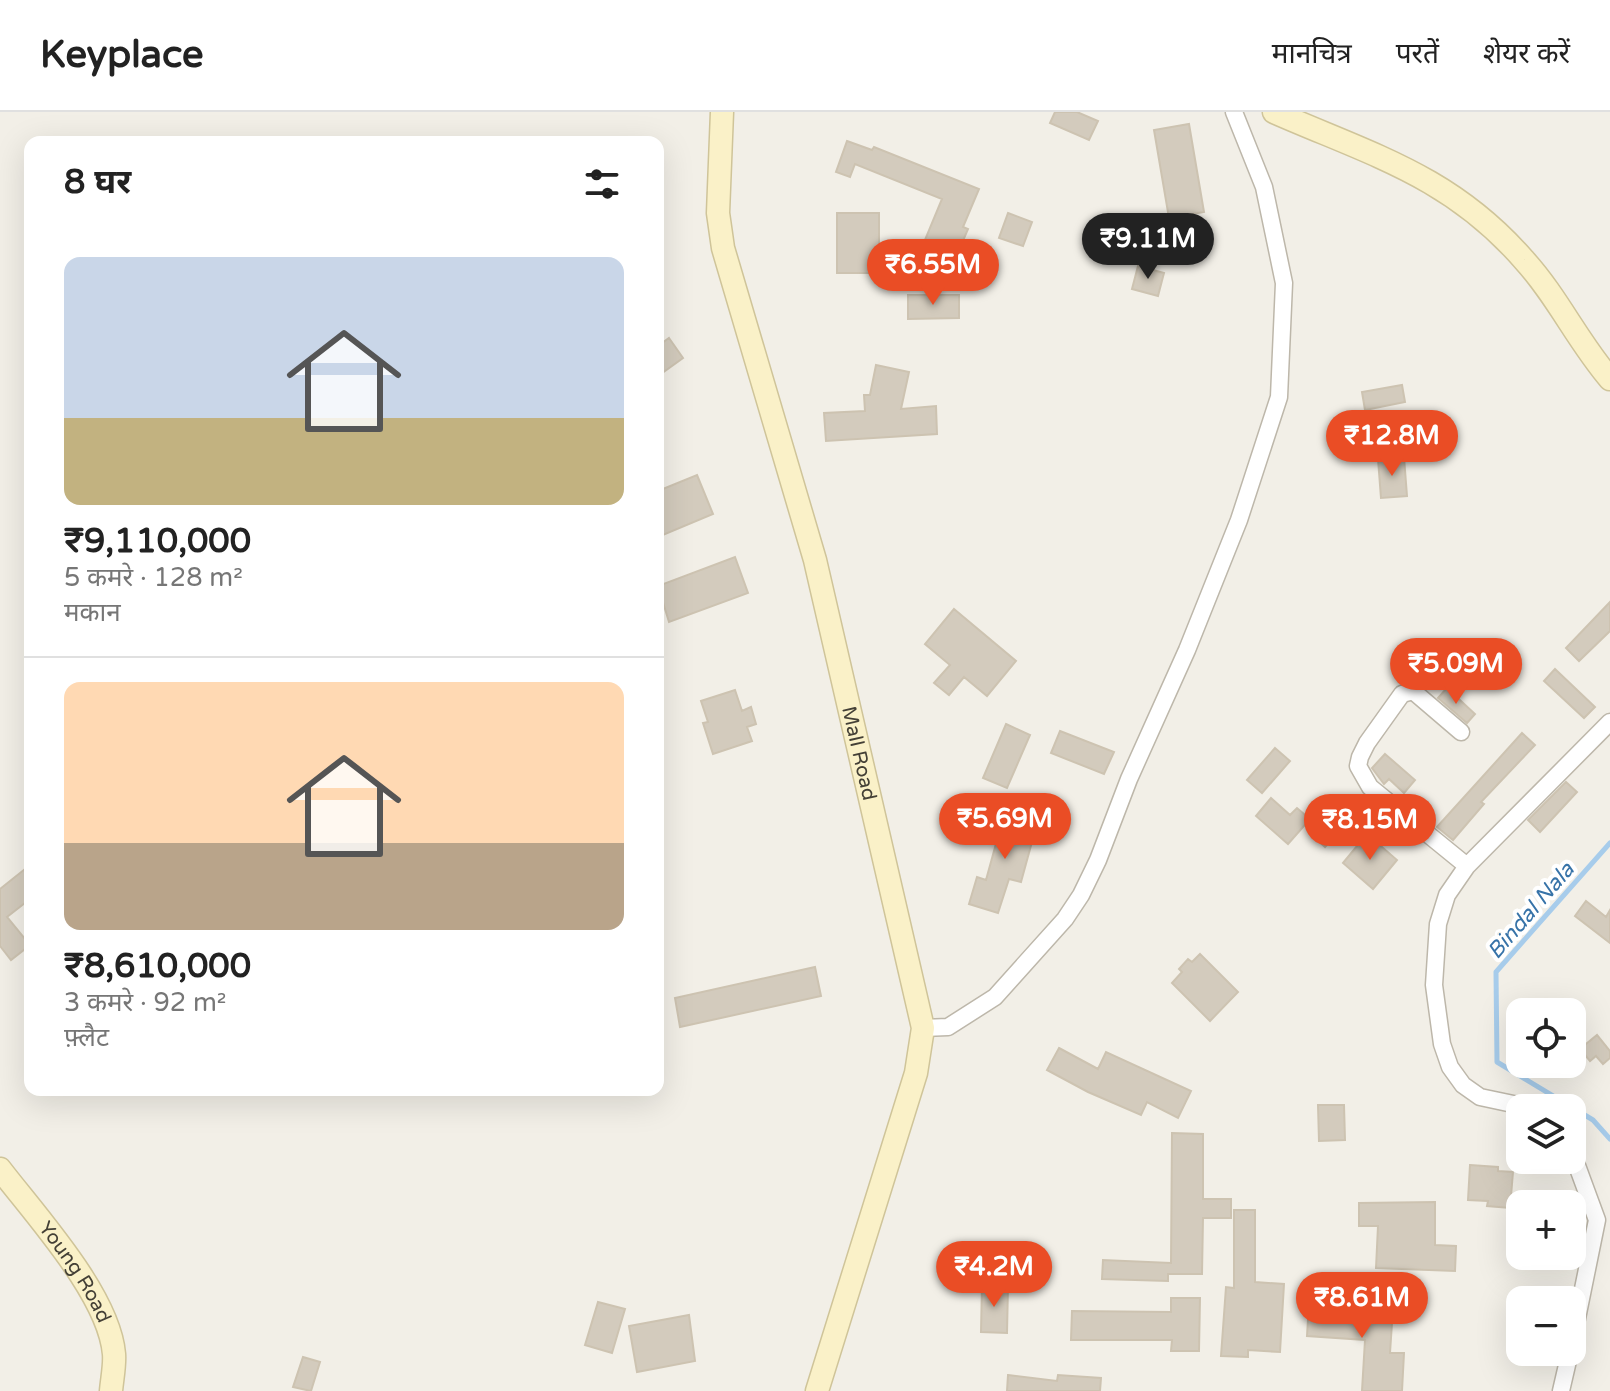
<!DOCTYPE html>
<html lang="hi">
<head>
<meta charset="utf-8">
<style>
  body { margin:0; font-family:"Varela Round","Noto Sans Devanagari",sans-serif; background:#f2f2f2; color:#222; height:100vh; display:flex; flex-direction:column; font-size:30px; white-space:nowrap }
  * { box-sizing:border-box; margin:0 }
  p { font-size:26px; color:#767676 }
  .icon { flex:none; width:44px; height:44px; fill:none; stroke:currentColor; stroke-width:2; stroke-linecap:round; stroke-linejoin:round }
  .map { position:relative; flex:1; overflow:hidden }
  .details { position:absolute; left:24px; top:24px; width:640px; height:960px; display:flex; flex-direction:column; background:#fff; border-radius:16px; box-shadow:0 8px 32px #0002 }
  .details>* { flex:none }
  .controls { position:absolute; left:1506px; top:886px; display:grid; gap:16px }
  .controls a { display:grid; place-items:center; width:80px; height:80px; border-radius:16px; background:#fff; box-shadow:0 8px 32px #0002; font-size:40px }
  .price { position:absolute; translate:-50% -68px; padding:0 18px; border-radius:28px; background:#ea4d25; color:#fff; font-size:26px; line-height:52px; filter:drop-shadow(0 2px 4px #0008) }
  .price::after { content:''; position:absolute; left:50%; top:48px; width:24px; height:18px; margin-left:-12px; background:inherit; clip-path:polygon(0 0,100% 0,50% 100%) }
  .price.selected { background:#222; color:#fff }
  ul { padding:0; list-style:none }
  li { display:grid; align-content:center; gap:16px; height:424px; padding:0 40px }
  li+li { border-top:2px solid #e0e0e0 }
  li span { display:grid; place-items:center; height:248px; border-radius:16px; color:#555 }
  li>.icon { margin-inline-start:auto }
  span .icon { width:144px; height:144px; fill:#fffc; stroke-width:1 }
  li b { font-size:34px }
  h2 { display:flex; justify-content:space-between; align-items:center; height:96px; padding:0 40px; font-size:34px }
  header { display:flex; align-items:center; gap:48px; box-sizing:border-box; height:112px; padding:0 40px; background:#fff; border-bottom:2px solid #e0e0e0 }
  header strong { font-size:38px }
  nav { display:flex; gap:44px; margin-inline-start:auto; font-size:28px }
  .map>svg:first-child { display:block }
</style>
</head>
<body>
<header>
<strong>Keyplace</strong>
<nav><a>मानचित्र</a><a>परतें</a><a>शेयर करें</a></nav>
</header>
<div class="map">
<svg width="1610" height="1279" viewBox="0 0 1610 1279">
  <rect width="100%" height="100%" fill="#f2efe7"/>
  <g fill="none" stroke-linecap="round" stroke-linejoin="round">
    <path stroke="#a7cceb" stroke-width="5" d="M 1610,731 L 1496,860 L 1497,950 L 1593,1008 L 1610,1027"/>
  </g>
  <path fill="#d3cbbd" stroke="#cdc3b1" stroke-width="2" d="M 1055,0 L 1077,0 L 1098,9 L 1089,28 L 1050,11 Z
    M 1189,12 L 1204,100 L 1169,106 L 1154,18 Z
    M 847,29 L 872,38 L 874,35 L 979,77 L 963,115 L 968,117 L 947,166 L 915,152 L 942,87 L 855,52 L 850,65 L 836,60 Z
    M 837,101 L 879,101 L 879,161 L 837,161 Z
    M 1008,101 L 1032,110 L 1023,134 L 999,126 Z
    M 1138,154 L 1164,161 L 1158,184 L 1132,177 Z
    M 908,183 L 959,183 L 959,206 L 908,207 Z
    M 669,226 L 683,246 L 658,264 L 658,234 Z
    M 876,253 L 909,260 L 901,297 L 936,294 L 937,322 L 826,329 L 824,301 L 865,299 L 864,283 L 870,283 Z
    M 1402,273 L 1405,290 L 1365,298 L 1362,280 Z
    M 1404,345 L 1407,384 L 1381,386 L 1378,347 Z
    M 697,363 L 713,402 L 658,425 L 658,379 Z
    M 735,445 L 748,481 L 669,510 L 658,474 Z
    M 1610,490 L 1610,519 L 1579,549 L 1566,536 Z
    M 954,497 L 1016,549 L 987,584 L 964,565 L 949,583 L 934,571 L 950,553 L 925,532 Z
    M 1555,557 L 1595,595 L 1584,606 L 1544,569 Z
    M 1447,576 L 1475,602 L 1467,611 L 1438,586 Z
    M 735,578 L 742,599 L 751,595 L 756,612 L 747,615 L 752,629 L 713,642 L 703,611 L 708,610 L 701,589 Z
    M 1006,612 L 1030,623 L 1007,676 L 983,666 Z
    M 1060,619 L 1114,640 L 1104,662 L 1051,641 Z
    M 1522,621 L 1535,633 L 1481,690 L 1484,692 L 1453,728 L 1437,715 Z
    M 1275,636 L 1290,649 L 1262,681 L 1247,668 Z
    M 1385,642 L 1415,668 L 1404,681 L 1389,667 L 1384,672 L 1372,656 Z
    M 1566,670 L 1577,680 L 1540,720 L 1528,708 Z
    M 1271,686 L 1290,703 L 1297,696 L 1310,707 L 1288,732 L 1256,704 Z
    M 1336,691 L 1352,706 L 1325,735 L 1309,720 Z
    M 1005,699 L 1038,708 L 1021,770 L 1009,767 L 998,801 L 969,792 L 977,765 L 986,768 Z
    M 1367,722 L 1397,748 L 1373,777 L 1343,751 Z
    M 30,753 L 30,787 L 7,805 L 30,833 L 11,848 L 0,834 L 0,777 Z
    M 1586,789 L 1606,805 L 1610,798 L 1610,831 L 1575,804 Z
    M 1200,842 L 1238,880 L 1210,909 L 1172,871 L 1182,860 L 1179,857 L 1188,847 L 1192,850 Z
    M 815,855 L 821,884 L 680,915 L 675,886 Z
    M 1597,923 L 1610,939 L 1610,946 L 1603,952 L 1596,944 L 1590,949 L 1580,937 Z
    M 1059,936 L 1098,957 L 1106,940 L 1191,979 L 1178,1006 L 1147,990 L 1141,1003 L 1088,980 L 1047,958 Z
    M 1318,993 L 1344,993 L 1345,1028 L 1319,1029 Z
    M 1172,1021 L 1203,1022 L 1203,1087 L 1231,1087 L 1231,1106 L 1203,1106 L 1202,1162 L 1168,1162 L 1168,1169 L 1102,1167 L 1103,1148 L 1171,1151 Z
    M 1470,1053 L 1498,1055 L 1498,1059 L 1513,1060 L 1510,1096 L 1487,1094 L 1488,1089 L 1468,1088 Z
    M 1435,1090 L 1435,1133 L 1456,1134 L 1455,1159 L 1376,1156 L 1378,1114 L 1359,1114 L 1359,1091 Z
    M 1234,1098 L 1255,1098 L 1255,1170 L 1284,1172 L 1280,1240 L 1248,1238 L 1248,1245 L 1221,1244 L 1226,1175 L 1234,1176 Z
    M 982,1173 L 1008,1174 L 1007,1221 L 981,1220 Z
    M 1171,1186 L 1200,1186 L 1199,1239 L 1171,1239 L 1172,1228 L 1071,1228 L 1072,1199 L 1171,1200 Z
    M 598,1190 L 625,1197 L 612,1241 L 585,1233 Z
    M 1309,1190 L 1393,1196 L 1390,1241 L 1404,1241 L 1402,1279 L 1362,1279 L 1365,1228 L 1307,1224 Z
    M 689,1203 L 695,1249 L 637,1260 L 629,1214 Z
    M 303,1245 L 320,1250 L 311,1279 L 293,1275 Z
    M 1008,1263 L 1057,1269 L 1058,1263 L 1101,1266 L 1100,1279 L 1007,1279 Z"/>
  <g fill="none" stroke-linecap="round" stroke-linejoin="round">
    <g stroke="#bdb7aa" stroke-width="19">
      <path id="street" d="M 1461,620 L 1413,579 L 1402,582 L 1367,631 L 1360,645 L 1358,654 L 1370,675 L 1467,754
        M 923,916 L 948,915 L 995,885 L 1065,807 L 1081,783 L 1098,748 L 1129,667 L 1187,538 L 1239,408 L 1279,285 L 1284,171 L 1264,75 L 1234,0
        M 1532,996 L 1480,985 L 1463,973 L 1450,955 L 1442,932 L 1434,873 L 1438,812 L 1447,783 L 1467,754 L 1610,610
        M 1572,1040 L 1597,1108 L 1572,1231
        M 1561,1279 L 1570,1240"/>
    </g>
    <g stroke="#cfc499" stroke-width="25">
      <g id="secondary">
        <path id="s1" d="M 722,0 L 718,101 L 723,136 L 815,448 L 923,916 L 916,961 L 817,1279"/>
        <path d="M 1274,0 C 1372,43 1451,64 1524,148 C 1557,184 1578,230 1610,267"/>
        <path id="s2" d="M 0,1057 C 36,1104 109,1183 114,1242 C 115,1253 112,1267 111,1279"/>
      </g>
    </g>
    <use href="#street" stroke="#fff" stroke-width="16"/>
    <use href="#secondary" stroke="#faf1c8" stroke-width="22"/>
  </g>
  <g text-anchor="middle" stroke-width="8" stroke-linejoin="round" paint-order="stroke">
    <g font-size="20" fill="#444036" stroke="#fff">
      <text dy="7" stroke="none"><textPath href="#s1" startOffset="660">Mall Road</textPath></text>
      <text dy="7" stroke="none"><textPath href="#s2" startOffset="128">Young Road</textPath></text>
    </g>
    <g font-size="22" font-style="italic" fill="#3773a8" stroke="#fff">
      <text transform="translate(1530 798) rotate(-49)" y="8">Bindal Nala</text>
    </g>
  </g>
</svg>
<div class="controls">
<a><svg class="icon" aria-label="locate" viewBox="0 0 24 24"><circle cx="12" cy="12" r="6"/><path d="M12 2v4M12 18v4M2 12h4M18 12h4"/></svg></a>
<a><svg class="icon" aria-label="layers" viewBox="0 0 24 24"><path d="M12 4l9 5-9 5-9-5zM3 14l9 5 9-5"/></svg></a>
<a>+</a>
<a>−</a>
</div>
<b class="price selected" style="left:1148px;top:169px">₹9.11M</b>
<b class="price" style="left:933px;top:195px">₹6.55M</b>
<b class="price" style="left:1392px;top:366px">₹12.8M</b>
<b class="price" style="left:1456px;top:594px">₹5.09M</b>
<b class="price" style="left:1005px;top:749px">₹5.69M</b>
<b class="price" style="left:1370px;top:750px">₹8.15M</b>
<b class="price" style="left:994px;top:1197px">₹4.2M</b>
<b class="price" style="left:1362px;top:1228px">₹8.61M</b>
<section class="details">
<h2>8 घर<svg class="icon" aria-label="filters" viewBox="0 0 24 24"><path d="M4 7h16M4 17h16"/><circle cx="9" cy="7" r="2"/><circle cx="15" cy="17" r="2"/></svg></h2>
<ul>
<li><span style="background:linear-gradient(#c9d6e8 65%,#c2b280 0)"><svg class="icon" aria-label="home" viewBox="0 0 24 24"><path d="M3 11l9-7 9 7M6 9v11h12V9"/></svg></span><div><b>₹9,110,000</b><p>5 कमरे · 128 m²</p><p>मकान</p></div></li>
<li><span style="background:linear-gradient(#ffd9b3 65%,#b9a48a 0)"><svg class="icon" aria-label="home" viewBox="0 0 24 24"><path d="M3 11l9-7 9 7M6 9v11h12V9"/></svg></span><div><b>₹8,610,000</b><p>3 कमरे · 92 m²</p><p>फ़्लैट</p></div></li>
</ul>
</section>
</div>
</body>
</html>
